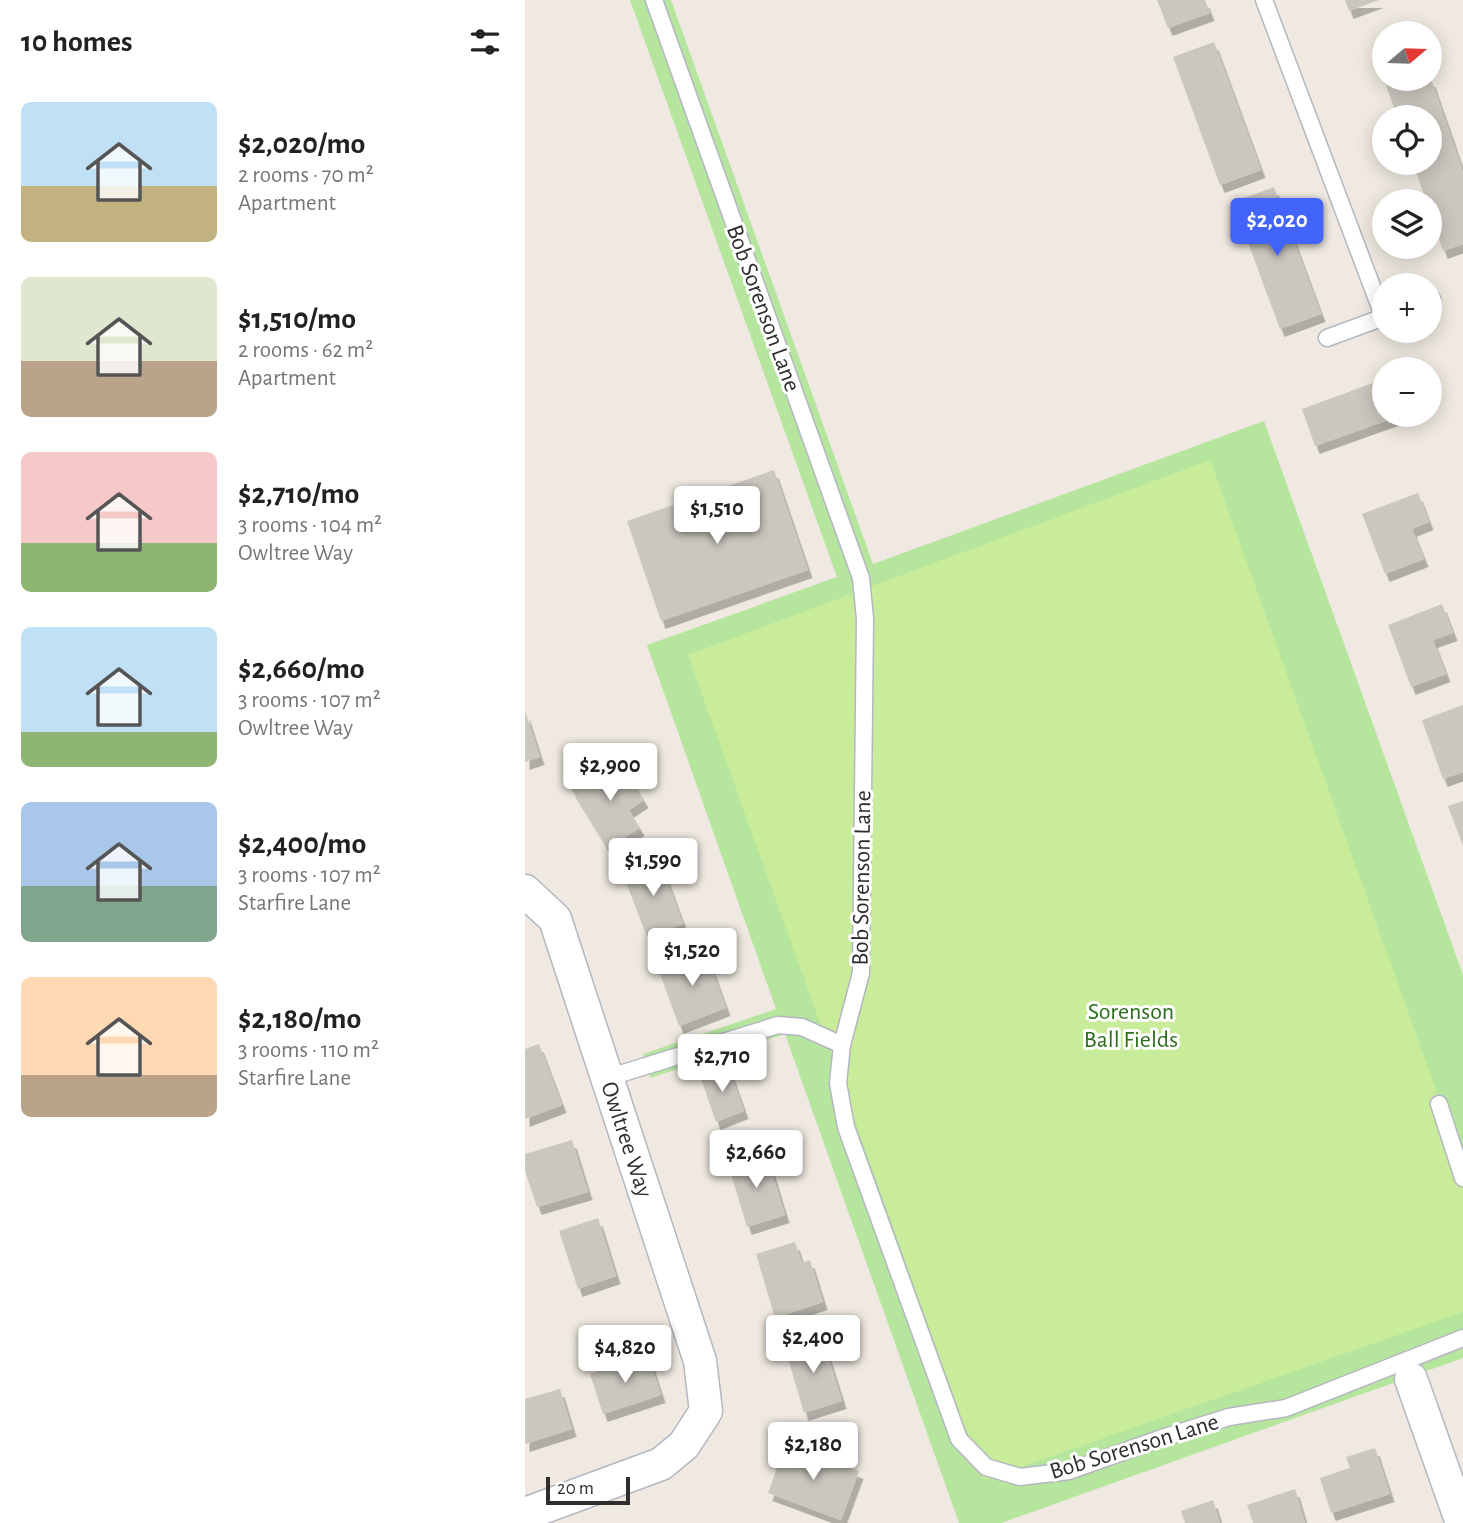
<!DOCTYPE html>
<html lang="en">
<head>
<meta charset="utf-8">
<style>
  body { margin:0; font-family:"Alegreya Sans",sans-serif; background:#f6f6f6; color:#222; height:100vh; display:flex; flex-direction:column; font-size:26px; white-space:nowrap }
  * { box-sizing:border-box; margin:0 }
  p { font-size:23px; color:#767676 }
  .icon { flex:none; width:38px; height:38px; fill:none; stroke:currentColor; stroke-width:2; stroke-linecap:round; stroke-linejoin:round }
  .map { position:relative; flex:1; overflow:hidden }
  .panel { display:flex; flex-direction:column; background:#fff; width:525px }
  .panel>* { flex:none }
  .needle { width:46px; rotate:71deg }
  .buttons { position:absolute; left:847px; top:21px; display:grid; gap:14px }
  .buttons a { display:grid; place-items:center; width:70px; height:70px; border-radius:50%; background:#fff; box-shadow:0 4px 18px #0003; font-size:35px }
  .scale { position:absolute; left:21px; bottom:18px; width:84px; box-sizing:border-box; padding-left:7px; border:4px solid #2e2e2e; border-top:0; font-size:19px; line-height:24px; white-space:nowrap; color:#2e2e2e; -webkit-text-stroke:5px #fff; paint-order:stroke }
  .price { position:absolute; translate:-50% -60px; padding:0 16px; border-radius:7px; background:#fff; color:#222; font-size:23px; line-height:46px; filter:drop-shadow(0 2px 4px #0008) }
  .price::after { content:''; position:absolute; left:50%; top:42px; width:21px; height:16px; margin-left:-10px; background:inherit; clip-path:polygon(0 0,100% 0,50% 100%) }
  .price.selected { background:#4264fb; color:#fff }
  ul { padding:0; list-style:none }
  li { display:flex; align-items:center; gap:21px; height:175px; padding:0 21px }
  li span { display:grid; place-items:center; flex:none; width:196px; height:140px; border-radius:10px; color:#555 }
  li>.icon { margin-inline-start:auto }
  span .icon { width:84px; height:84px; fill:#fffc; stroke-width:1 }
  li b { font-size:30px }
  h2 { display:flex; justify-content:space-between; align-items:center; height:84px; padding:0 21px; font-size:30px }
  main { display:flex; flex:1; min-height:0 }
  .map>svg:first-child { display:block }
</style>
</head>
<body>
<main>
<section class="panel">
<h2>10 homes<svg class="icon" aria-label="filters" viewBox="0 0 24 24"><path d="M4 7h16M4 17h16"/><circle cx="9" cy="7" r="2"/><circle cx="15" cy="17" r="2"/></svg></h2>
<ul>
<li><span style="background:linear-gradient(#bfe0f5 60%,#c2b280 0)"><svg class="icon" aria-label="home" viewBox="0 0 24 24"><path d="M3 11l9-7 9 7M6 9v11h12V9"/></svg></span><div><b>$2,020/mo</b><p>2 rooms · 70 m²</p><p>Apartment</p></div></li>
<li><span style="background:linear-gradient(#dfe7d0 60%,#b9a48a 0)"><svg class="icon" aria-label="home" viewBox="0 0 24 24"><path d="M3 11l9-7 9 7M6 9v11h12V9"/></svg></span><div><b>$1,510/mo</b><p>2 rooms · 62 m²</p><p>Apartment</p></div></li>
<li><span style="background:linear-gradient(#f6c9c9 65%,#8fb573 0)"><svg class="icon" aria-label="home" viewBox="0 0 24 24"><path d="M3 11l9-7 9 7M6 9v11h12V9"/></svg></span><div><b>$2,710/mo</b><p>3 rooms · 104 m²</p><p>Owltree Way</p></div></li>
<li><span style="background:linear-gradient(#bfe0f5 75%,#8fb573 0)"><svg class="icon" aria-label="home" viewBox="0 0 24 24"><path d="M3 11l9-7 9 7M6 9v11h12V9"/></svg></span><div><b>$2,660/mo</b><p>3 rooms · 107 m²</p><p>Owltree Way</p></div></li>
<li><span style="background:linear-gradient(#a9c7e8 60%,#7fa58c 0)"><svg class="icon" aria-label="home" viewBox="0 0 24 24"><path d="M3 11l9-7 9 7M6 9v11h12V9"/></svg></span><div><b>$2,400/mo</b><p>3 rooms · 107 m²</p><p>Starfire Lane</p></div></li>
<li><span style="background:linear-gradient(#ffd9b3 70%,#b9a48a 0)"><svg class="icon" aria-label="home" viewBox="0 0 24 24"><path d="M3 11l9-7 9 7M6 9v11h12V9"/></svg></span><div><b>$2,180/mo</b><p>3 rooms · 110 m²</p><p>Starfire Lane</p></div></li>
</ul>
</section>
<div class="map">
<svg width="938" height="1523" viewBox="0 0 938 1523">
  <defs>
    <filter id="shadow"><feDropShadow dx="4.5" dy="8" stdDeviation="0" flood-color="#0004"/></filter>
  </defs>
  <rect width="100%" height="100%" fill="#efe9e1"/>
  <path fill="#b6e59e" d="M 105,0 L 146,0 L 348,564 L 739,421 L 938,975 L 938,1358 L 476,1523 L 434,1523 L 260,1034 L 125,1078 L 118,1054 L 251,1009 L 122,645 L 312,577 Z"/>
  <path fill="#c9ec9a" d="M 685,460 L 938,1165 L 938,1312 L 459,1480 L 163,655 Z"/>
  <path fill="#cbc7bf" filter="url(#shadow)" d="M 632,0 L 680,0 L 685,13 L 643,28 Z
    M 820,0 L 854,0 L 824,11 Z
    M 689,42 L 736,170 L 695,185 L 648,57 Z
    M 859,79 L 906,79 L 938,172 L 938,244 L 918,251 L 905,211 L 905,201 L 901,201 L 888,163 L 905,163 L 905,117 L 872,117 Z
    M 749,187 L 796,314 L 755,329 L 708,202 Z
    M 859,379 L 859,415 L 877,415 L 790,446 L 777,409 Z
    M 249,470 L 283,570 L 136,621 L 102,521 Z
    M 893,493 L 904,522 L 887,529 L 899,559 L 860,574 L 837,514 Z
    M 917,604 L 928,633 L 908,640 L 921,674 L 886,687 L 863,625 Z
    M 938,705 L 938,772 L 918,779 L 897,720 Z
    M 0,711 L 15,757 L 0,762 Z
    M 95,760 L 119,800 L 104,810 L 115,828 L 82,848 L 46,789 Z
    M 938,801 L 938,846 L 923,806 Z
    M 134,858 L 158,924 L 122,937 L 97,872 Z
    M 180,950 L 201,1008 L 154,1026 L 133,968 Z
    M 14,1044 L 37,1105 L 0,1119 L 0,1049 Z
    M 203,1066 L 219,1111 L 191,1122 L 175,1076 Z
    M 47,1140 L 63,1192 L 12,1207 L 0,1171 L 0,1154 Z
    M 241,1153 L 260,1215 L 222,1227 L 203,1164 Z
    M 73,1218 L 91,1276 L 53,1289 L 34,1231 Z
    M 270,1242 L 277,1263 L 285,1260 L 298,1302 L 250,1318 L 231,1254 Z
    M 297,1337 L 317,1401 L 279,1413 L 260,1348 Z
    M 123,1355 L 136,1395 L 78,1414 L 65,1374 Z
    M 35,1389 L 47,1429 L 0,1444 L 0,1399 Z
    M 261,1443 L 334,1471 L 316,1520 L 243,1493 Z
    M 850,1448 L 865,1494 L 806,1513 L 795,1478 L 825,1468 L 821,1457 Z
    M 770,1489 L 780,1523 L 728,1523 L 722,1505 Z
    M 688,1500 L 695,1523 L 660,1523 L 656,1511 Z"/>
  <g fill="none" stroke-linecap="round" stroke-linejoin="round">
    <g stroke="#b4b7c1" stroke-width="19">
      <path id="lane" d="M 129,0 L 336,578 L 340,619 L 336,973 L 317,1045 L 313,1083 L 321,1127 L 434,1439 L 461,1467 L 495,1477 L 544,1471 L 637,1438 L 704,1417 L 761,1408 L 938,1338
        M 739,0 L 859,318
        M 905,300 L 907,299
        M 802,338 L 859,317
        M 82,1078 L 253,1025 L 277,1027 L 317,1045
        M 914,1104 L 938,1178"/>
    </g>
    <g stroke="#b4b7c1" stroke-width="35">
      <g id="street">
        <path id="s1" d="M 0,891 L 30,919 L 175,1361 L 181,1411 L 159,1445 L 136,1464 L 0,1514"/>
        <path d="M 886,1379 L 937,1523"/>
      </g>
    </g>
    <use href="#lane" stroke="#fff" stroke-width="16"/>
    <use href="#street" stroke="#fff" stroke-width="32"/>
  </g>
  <g text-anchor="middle" stroke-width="6" stroke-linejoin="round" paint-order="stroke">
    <g font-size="24" fill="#2e2e2e" stroke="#fff">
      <text transform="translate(239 308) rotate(70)" y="8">Bob Sorenson Lane</text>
      <text transform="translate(336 878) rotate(-89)" y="8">Bob Sorenson Lane</text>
      <text dy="8" stroke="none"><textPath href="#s1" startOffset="273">Owltree Way</textPath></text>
      <text transform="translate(609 1446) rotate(-17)" y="8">Bob Sorenson Lane</text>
    </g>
    <g font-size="24" fill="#2c6e1b" stroke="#fff">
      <text x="606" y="1019">Sorenson<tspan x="606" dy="28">Ball Fields</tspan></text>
    </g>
  </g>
</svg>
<div class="buttons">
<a><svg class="needle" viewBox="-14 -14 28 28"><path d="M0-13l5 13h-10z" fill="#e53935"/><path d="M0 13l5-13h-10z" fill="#767676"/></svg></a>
<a><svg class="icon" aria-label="locate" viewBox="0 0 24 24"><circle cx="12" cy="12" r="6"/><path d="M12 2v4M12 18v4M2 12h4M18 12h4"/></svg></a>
<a><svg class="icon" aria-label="layers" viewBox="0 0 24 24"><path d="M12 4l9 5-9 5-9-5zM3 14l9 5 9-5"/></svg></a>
<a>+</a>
<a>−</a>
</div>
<div class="scale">20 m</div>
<b class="price selected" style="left:752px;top:258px">$2,020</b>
<b class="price" style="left:192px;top:546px">$1,510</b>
<b class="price" style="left:85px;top:803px">$2,900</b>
<b class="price" style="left:128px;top:898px">$1,590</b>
<b class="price" style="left:167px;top:988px">$1,520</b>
<b class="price" style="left:197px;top:1094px">$2,710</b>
<b class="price" style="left:231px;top:1190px">$2,660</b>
<b class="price" style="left:288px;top:1375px">$2,400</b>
<b class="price" style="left:100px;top:1385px">$4,820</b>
<b class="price" style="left:288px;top:1482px">$2,180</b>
</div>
</main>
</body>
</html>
